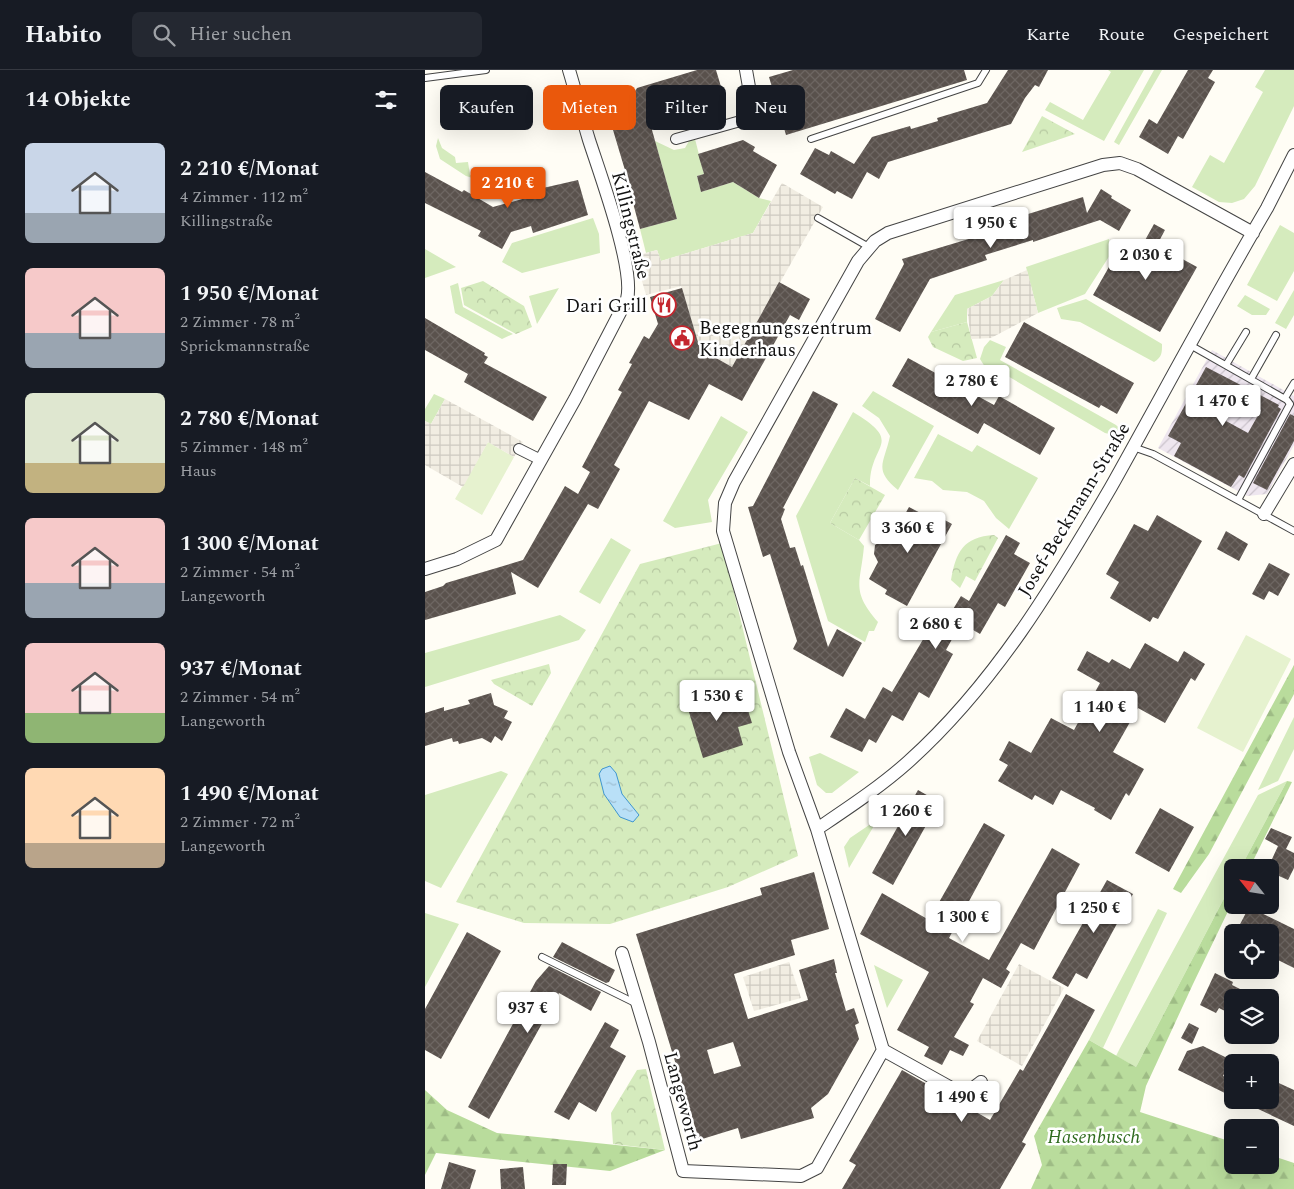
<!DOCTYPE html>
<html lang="de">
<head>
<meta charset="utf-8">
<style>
  body { margin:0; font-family:Spectral,serif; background:#242831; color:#f1f3f6; height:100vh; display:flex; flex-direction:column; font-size:19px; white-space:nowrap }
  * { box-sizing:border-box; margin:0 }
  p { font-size:16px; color:#9ea1a6 }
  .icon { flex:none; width:28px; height:28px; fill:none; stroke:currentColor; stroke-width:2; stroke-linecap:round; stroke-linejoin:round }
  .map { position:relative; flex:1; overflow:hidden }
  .drawer { display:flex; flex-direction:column; background:#171b24; width:425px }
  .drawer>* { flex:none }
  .top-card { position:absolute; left:15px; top:15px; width:475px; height:45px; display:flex; gap:10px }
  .needle { width:32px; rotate:300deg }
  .controls { position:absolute; left:799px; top:789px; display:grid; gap:10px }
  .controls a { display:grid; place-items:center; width:55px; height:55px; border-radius:8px; background:#171b24; box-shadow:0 5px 20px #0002; font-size:25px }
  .price { position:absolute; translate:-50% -42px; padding:0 11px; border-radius:5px; background:#fff; color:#222; font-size:16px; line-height:32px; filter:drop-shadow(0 1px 2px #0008) }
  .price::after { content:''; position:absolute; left:50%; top:30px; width:15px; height:11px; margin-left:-8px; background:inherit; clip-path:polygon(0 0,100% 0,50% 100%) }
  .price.active { background:#ea580c; color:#fff }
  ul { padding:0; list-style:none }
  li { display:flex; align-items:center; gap:15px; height:125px; padding:0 25px }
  li span { display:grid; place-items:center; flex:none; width:140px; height:100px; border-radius:8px; color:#555 }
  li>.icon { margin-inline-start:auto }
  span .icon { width:60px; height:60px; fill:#fffc; stroke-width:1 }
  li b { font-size:21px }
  h2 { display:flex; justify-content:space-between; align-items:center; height:60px; padding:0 25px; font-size:21px }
  .pill { padding:0 18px; border-radius:8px; background:#171b24; box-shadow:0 5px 20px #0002; font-size:18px; line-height:45px }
  .pill.active { background:#ea580c; color:#fff }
  header { display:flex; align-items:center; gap:30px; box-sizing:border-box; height:70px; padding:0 25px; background:#171b24; border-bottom:1px solid #363941 }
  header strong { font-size:24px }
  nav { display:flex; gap:28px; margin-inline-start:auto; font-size:18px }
  .search { width:350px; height:45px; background:#242831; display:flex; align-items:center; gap:12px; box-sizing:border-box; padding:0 18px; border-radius:8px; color:#9ea1a6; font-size:19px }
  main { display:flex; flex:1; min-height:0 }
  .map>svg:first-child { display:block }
</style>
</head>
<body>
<header>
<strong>Habito</strong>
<div class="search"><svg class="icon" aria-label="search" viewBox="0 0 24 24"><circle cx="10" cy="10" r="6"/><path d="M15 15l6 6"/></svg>Hier suchen</div>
<nav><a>Karte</a><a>Route</a><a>Gespeichert</a></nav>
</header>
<main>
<section class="drawer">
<h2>14 Objekte<svg class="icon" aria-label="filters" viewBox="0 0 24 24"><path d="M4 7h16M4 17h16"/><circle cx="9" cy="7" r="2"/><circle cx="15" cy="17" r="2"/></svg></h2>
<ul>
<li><span style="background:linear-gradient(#c9d6e8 70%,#9aa5b1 0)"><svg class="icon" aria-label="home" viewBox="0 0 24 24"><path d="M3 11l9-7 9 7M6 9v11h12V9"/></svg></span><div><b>2 210 €/Monat</b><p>4 Zimmer · 112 m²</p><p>Killingstraße</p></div></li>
<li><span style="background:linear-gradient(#f6c9c9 65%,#9aa5b1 0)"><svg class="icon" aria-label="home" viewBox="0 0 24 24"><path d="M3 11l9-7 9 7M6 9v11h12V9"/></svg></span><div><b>1 950 €/Monat</b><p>2 Zimmer · 78 m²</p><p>Sprickmannstraße</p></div></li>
<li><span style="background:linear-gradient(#dfe7d0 70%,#c2b280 0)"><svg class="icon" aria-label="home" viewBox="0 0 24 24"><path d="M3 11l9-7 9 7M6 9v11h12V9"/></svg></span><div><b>2 780 €/Monat</b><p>5 Zimmer · 148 m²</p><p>Haus</p></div></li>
<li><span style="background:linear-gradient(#f6c9c9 65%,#9aa5b1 0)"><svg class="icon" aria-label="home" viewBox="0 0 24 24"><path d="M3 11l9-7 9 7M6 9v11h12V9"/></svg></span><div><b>1 300 €/Monat</b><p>2 Zimmer · 54 m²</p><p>Langeworth</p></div></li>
<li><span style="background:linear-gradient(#f6c9c9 70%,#8fb573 0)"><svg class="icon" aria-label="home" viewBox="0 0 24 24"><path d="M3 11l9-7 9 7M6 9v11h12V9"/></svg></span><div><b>937 €/Monat</b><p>2 Zimmer · 54 m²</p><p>Langeworth</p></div></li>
<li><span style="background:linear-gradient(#ffd9b3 75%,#b9a48a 0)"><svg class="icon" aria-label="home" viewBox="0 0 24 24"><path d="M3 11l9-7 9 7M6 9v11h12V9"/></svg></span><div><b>1 490 €/Monat</b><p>2 Zimmer · 72 m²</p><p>Langeworth</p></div></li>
</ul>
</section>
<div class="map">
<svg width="869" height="1119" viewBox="0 0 869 1119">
  <defs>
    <pattern id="industrial-furrows" width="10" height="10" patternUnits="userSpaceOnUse" patternTransform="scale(1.25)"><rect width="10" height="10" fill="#eee6ef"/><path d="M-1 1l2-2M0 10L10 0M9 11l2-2" fill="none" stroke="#cbc4cc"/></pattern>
    <pattern id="forest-firs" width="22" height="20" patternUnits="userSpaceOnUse" patternTransform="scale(1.25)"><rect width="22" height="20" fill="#b9dc9c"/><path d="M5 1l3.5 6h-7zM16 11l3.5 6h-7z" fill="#9ebc85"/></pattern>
    <pattern id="park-crowns" width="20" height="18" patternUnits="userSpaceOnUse" patternTransform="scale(1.25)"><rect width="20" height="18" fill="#d5ebbd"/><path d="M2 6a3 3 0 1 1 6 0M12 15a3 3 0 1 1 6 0" fill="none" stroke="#b6c8a1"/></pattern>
    <pattern id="plaza-grid" width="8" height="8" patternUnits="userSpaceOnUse" patternTransform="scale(1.25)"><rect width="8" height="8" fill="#f1ede2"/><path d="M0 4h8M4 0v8" fill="none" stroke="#cecac1"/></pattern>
    <pattern id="water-ripples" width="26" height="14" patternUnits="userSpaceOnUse" patternTransform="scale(1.25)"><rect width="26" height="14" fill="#b9e0f7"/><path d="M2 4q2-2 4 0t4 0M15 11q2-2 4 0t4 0" fill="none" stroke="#9ebfd3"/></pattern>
    <pattern id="building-cross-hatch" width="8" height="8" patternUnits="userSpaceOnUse" patternTransform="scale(1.25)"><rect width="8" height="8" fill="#5a524d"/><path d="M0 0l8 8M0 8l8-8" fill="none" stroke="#6d6662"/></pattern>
  </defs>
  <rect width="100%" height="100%" fill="#fffdf5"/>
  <path fill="url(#industrial-furrows)" d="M 787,280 L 869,326 L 869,375 L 842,424 L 822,426 L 733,378 Z"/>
  <path fill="#d5ebbd" d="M 683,0 L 719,0 L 679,71 L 620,40 L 625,32 L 658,50 L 686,2 Z
    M 729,0 L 737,0 L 694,75 L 689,72 Z
    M 840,0 L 869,0 L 869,36 L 830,116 L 819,129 L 807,133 L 794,132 L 767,117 L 785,85 L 799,93 L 838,22 L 830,17 Z
    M 13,68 L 17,78 L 30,87 L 31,93 L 43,92 L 45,105 L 59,103 L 54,110 L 41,106 L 15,89 L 11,76 Z
    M 270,69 L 279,104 L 272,106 L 276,122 L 308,112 L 334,128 L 346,131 L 328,163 L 236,191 L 232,180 L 221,183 L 215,159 L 252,149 L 230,71 L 249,80 L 260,78 L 264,71 Z
    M 168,148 L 174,164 L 175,183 L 97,203 L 77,192 L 87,173 Z
    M 855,155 L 869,163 L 869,201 L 852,231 L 822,215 Z
    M 684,169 L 685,185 L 660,224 L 613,243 L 601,197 Z
    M 0,179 L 31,197 L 0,208 Z
    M 579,210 L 567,226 L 542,239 L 542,252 L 506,262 L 530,225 Z
    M 33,213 L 38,237 L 88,264 L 77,269 L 30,243 L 25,216 Z
    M 134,218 L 112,254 L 104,226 Z
    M 869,220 L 869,245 L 861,259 L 850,253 Z
    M 820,225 L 845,239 L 841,245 L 827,245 L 812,236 Z
    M 661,229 L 737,274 C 737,283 737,287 729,292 L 655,252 L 636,249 L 632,238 Z
    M 565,270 L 581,277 L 575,290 L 691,355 L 695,359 L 688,365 L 680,363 L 569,298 L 560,297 L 555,289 L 559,277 Z
    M 448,321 L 509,356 L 473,420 C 448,399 459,394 465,366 L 454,348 L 437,336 Z
    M 9,324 L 20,329 L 6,354 L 0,351 L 0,339 Z
    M 428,342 C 481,374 444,373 445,416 L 430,408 L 405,453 L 434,470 L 439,476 C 436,513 425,520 453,552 L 449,561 L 444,561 L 440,572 L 403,551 L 371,446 Z
    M 296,346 L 323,362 L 283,430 L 287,452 L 250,458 L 238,451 Z
    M 513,364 L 547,382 L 552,375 L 613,408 L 584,459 L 571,448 L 559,431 L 542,422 L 518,420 L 507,411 L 489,408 Z
    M 186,468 L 206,480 L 175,534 L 154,522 Z
    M 135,545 L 161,560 L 154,570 L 0,617 L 0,583 Z
    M 869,647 L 869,679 L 853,711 L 833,720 Z
    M 395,683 L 434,702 L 407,723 L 401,723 L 392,715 L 384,687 Z
    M 76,701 L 83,704 L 16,818 L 0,811 L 0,725 Z
    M 862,711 L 816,797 L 808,798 L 807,813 L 711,997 L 691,986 L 695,978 L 833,725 Z
    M 453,749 L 424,798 L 419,777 L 425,768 Z
    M 733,839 L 742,843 L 678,978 L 664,970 Z
    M 0,843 L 34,854 L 0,917 Z
    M 449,895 L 478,910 L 462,938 Z"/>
  <path fill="url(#forest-firs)" d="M 869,595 L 869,624 L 784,784 L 756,823 L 748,819 Z
    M 862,711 L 867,712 L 825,797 L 816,797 Z
    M 807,813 L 807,833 L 768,914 L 721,1016 L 715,1042 L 807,1072 L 808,1095 L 845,1095 L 845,1085 L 869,1093 L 869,1119 L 606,1119 L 617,1095 L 609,1066 L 664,970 L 711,997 Z
    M 0,1020 L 22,1040 L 72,1063 L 240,1080 L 185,1101 L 11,1083 L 0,1105 Z"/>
  <path fill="url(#park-crowns)" d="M 617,46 L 650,64 L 597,82 Z
    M 58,211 L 99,236 L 107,257 L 91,264 L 39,235 L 36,218 Z
    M 542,252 L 552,288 L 538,291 L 508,277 L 503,267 L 506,262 Z
    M 430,408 L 460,425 L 434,470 L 405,453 Z
    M 569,465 L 573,468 L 550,511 L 541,506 L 535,518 L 526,510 C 531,482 538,467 569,465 Z
    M 297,473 L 373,786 L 303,817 L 185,854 L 99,853 L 31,832 L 215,494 Z
    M 124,594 L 126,603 L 107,636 L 69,614 L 66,610 Z
    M 221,999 L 240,1080 L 188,1074 L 186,1043 L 212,1000 Z"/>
  <path fill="#e6f2cf" d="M 63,372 L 89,387 L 57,445 L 30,429 Z
    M 821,565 L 866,589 L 818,682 L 772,658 Z"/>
  <path fill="url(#plaza-grid)" d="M 357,113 L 398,137 L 307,297 L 275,279 L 256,216 L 221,225 L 215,204 L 221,201 L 218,190 L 212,192 L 210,186 L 232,180 L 236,191 L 328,163 Z
    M 602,200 L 613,243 L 566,268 L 546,269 L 542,239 L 567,226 L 579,210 Z
    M 20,329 L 98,372 L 89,387 L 63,372 L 38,417 L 0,395 L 0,351 L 6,354 Z
    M 364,892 L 376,928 L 329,941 L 318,907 Z
    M 594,894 L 639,918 L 597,996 L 552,971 Z"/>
  <path fill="url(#water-ripples)" stroke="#3f96cf" d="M 185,696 L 191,703 L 197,724 L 214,745 L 208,752 L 195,747 L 179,724 L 174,704 L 177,699 Z"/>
  <path fill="url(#building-cross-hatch)" fill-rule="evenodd" d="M 272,0 L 291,0 L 300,30 L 253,45 L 251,40 L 235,46 L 227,60 L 252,149 L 215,159 L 208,133 L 206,134 L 202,118 L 205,117 L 188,60 L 212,18 Z
    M 368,0 L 539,0 L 542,10 L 361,65 L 344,7 Z
    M 583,0 L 623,0 L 614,17 L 610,15 L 600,28 L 586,54 L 463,92 L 454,109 L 442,102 L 427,129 L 412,121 L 410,124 L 375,104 L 390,78 L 404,85 L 406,81 L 429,94 L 447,67 L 485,56 L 486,59 L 513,51 L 512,48 L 562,33 Z
    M 763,0 L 788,0 L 783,8 L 790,12 L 758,69 L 753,66 L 743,84 L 714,67 L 724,49 L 732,54 Z
    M 318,70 L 330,77 L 328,81 L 352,95 L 334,128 L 308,112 L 276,122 L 272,106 L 279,104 L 273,84 Z
    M 0,102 L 37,122 L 39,120 L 68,137 L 119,123 L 118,118 L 153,110 L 163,145 L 108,163 L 106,156 L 86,162 L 77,179 L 53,166 L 56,161 L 0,133 Z
    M 676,119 L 687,126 L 686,128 L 706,140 L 694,161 L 675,150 L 608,172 L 608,170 L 560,185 L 562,190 L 505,209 L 475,262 L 450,249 L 479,194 L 477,189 L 547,168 L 545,162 L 658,127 L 662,143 Z
    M 729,154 L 740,160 L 732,175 L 772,197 L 735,262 L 668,225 L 697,174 L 713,183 Z
    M 354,212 L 385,229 L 374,250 L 365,245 L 317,331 L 284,314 L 264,350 L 224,331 L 189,395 L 195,399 L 173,439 L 163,434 L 113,518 L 86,502 L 91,524 L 0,550 L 0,522 L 18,516 L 21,513 L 98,490 L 140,416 L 153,424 L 165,402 L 157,397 L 197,322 L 193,320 L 207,294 L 204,293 L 219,266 L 224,269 L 233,254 L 225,227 L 257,218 L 275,279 L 307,297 Z
    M 0,248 L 60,283 L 59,285 L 63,287 L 59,293 L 122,327 L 108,351 L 39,312 L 43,304 L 0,280 Z
    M 599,252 L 709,313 L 692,344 L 676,335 L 674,338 L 580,287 Z
    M 483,288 L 569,335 L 574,326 L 630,358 L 615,385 L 559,353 L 553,364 L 467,316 Z
    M 781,297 L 854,335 L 853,337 L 856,339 L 819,408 L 814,405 L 806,417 L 749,386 L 756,373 L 743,366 ZM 814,327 L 836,340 L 823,363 L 801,351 Z
    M 388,321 L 413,334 L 358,438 L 360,439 L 356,449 L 365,478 L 370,477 L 376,496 L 378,495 L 403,577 L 412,559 L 437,573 L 418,607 L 368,579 L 372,571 L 345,484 L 338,487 L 323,437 L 328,436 Z
    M 865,344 L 869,346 L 869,371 L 842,420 L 828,413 Z
    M 484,437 L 503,447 L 505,442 L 527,454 L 482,536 L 460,524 L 462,520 L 444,509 L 453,492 L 449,484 L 450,475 L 458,470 L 466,469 Z
    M 732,445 L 777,471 L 733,549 L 728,547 L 725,552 L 685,528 L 694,512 L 681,504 L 709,454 L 723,461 Z
    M 801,461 L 823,474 L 814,491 L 792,479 Z
    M 581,465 L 595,473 L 589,484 L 605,493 L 580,537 L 573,533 L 555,564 L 536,553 L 521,580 L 528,584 L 504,628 L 494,622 L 478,651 L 467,645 L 451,673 L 444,669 L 437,682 L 405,667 L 421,638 L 440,649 L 458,617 L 467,622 L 503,561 L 512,566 L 536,526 L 544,531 Z
    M 844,493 L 865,504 L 853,526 L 844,521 L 839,530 L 827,524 Z
    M 720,573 L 753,592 L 759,581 L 780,594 L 770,611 L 766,608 L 740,653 L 713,638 L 688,682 L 719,699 L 704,726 L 701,723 L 686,750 L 669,740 L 670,738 L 636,720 L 628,735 L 610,725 L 607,730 L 573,711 L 583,695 L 574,690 L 584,671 L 606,683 L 626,648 L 649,660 L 675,613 L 652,600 L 662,581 L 684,593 L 687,589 L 705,599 Z
    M 300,617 L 308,638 L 321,634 L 327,653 L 313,657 L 318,675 L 278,688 L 260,629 Z
    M 66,623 L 69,635 L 83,641 L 79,648 L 87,652 L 77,671 L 70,666 L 66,673 L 57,668 L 34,674 L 33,671 L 28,672 L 27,668 L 0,676 L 0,643 L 19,637 L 19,641 L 45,634 L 43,630 Z
    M 493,720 L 514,732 L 468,815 L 447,803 Z
    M 735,738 L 769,757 L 744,802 L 710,783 Z
    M 559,753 L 580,765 L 524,868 L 564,890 L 627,778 L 655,794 L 609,880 L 596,873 L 581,899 L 585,902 L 576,918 L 558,908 L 545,932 L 549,934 L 529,967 L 544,975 L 538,986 L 525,980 L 517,995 L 499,986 L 504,977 L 472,960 L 504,902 L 435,864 L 457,823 L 504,850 Z
    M 846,758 L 867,767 L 861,779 L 869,783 L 869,798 L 863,810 L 845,802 L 845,798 L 843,798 L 853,776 L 840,769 Z
    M 389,802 L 404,859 L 366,870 L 370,885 L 309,904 L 323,949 L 383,930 L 374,900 L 409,889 L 412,903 L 410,903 L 421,941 L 429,938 L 434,953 L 430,955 L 434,969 L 403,1024 L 386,1038 L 389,1048 L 316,1069 L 313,1058 L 274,1070 L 211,864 L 337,825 L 335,818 ZM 308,972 L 316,996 L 289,1004 L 282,980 Z
    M 682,810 L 708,824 L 662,909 L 651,903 L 643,917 L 627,908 Z
    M 824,837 L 869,859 L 869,898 L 845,886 L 845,862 L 811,862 Z
    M 42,862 L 76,881 L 16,989 L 0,980 L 0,939 Z
    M 137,872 L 190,900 L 184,912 L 181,913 L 128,887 Z
    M 124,896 L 176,922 L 166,941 L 134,923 L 64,1049 L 43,1037 L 111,911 Z
    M 790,903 L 808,912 L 807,915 L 833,928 L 808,928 L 808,945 L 794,938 L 791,943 L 775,935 Z
    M 641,924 L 670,940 L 597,1072 L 601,1074 L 575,1119 L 417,1119 L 431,1095 L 424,1091 L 477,1000 L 565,1050 L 595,999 L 598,1001 Z
    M 180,952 L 194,960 L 185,977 L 201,986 L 171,1042 L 154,1032 L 144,1050 L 129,1042 Z
    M 764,953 L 774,958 L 767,974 L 756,968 Z
    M 778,976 L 806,990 L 798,1006 L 808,1010 L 808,1027 L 753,1000 L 762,981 Z
    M 845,1009 L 869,1020 L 869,1056 L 814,1030 L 845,1030 Z
    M 24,1092 L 51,1100 L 45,1119 L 16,1119 Z
    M 128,1094 L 142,1094 L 141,1115 L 127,1115 Z
    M 98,1097 L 100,1119 L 76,1119 L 75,1099 Z"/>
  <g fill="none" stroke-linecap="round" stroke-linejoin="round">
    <g stroke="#444" stroke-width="8">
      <path id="service" d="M 0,8 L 61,0
        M 386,69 L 553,13 L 561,0
        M 393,148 L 444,177
        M 765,275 L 862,330 L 865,334 L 813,430
        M 801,295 L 821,262
        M 826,309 L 851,265
        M 860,328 L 869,313
        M 708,377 L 728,384 L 869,461
        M 117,887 L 212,934"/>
    </g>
    <g stroke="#444" stroke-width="12">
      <path id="pedestrian" d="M 251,69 L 319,50 L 327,34
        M 94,379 L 116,390"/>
    </g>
    <g stroke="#444" stroke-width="14">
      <path id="minor" d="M 321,0 L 327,34
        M 839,444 L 869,394
        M 0,499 L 32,489 L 71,470 L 150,329 L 202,229 C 210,199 175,104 164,70 C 157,47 151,23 144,0
        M 392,759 C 423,738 455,717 483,692 C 569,615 629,515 686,417 C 738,324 788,230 842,138 L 869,85
        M 197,883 L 224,972 L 258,1101 L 376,1106 L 392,1098 L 458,980 L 392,759 L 364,682 L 298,461 L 300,433 L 309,412 L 433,191 L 450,171 L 463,163 L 678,95 L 695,93 L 712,99 L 828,163
        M 458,980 L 539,1025 L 556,1012"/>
    </g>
    <use href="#service" stroke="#fff" stroke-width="6"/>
    <use href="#pedestrian" stroke="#fff" stroke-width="10"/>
    <use href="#minor" stroke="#fff" stroke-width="12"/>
  </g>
  <defs>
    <g id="restaurant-ring" transform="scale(1.25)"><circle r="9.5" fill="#fff" stroke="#c4262e" stroke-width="1.5"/><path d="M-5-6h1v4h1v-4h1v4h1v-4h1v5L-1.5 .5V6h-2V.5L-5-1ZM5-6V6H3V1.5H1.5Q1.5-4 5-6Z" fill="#c4262e"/></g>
    <g id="civic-ring" transform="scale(1.25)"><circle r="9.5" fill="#fff" stroke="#c4262e" stroke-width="1.5"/><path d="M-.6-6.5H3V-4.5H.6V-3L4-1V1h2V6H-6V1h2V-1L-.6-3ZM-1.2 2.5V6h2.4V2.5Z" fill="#c4262e"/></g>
  </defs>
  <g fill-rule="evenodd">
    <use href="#restaurant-ring" x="239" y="235"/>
    <use href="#civic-ring" x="257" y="268"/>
  </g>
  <g text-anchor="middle" stroke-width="5" stroke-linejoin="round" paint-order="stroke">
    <g font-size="19" fill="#111" stroke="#fff">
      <text transform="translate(207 155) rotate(76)" y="7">Killingstraße</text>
      <text transform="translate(648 439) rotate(-59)" y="7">Josef-Beckmann-Straße</text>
      <text transform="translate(259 1031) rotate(75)" y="7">Langeworth</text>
    </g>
    <g font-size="19" fill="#111" stroke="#fff" text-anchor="end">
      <text x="222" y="242">Dari Grill</text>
      <text x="274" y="264" text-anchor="start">Begegnungszentrum<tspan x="274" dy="22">Kinderhaus</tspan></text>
    </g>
    <g font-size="19" font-style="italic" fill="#2f6b1f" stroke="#fff">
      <text x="669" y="1073">Hasenbusch</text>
    </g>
  </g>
</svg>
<div class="controls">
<a><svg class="needle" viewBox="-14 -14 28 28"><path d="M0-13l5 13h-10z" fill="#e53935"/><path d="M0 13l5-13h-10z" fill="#9ea1a6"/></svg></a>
<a><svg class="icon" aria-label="locate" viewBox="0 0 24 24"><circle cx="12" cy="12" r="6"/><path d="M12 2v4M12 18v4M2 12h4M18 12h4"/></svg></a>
<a><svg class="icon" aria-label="layers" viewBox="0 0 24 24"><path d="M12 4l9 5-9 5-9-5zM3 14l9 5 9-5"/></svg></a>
<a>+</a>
<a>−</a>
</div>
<b class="price active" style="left:83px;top:139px">2 210 €</b>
<b class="price" style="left:566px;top:179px">1 950 €</b>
<b class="price" style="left:721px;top:211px">2 030 €</b>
<b class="price" style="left:547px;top:337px">2 780 €</b>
<b class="price" style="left:798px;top:357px">1 470 €</b>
<b class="price" style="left:483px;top:484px">3 360 €</b>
<b class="price" style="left:511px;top:580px">2 680 €</b>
<b class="price" style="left:292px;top:652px">1 530 €</b>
<b class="price" style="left:675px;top:663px">1 140 €</b>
<b class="price" style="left:481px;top:767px">1 260 €</b>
<b class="price" style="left:669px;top:864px">1 250 €</b>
<b class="price" style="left:538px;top:873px">1 300 €</b>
<b class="price" style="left:103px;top:964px">937 €</b>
<b class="price" style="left:537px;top:1053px">1 490 €</b>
<div class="top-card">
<a class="pill">Kaufen</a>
<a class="pill active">Mieten</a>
<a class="pill">Filter</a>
<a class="pill">Neu</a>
</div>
</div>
</main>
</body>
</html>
